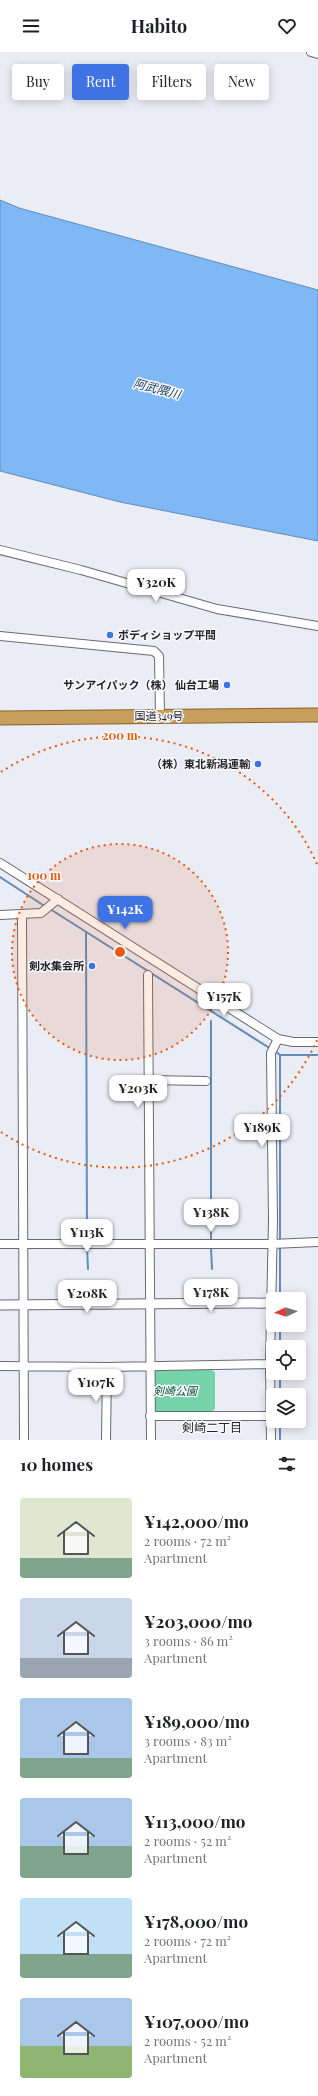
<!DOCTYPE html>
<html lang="en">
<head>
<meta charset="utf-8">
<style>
  body { margin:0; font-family:"Playfair Display","Noto Sans JP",serif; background:#f6f6f6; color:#202124; height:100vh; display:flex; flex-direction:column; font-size:15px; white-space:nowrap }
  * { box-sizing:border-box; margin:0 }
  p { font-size:13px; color:#757577 }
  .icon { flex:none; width:22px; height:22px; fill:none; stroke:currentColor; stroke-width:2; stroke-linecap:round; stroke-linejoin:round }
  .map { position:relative; height:1388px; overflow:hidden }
  .details { display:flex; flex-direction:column; background:#fff; flex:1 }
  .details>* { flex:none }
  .hud { position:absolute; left:12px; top:12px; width:294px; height:36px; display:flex; gap:8px }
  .needle { width:26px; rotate:266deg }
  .buttons { position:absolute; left:266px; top:1240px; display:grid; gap:8px }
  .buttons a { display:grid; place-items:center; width:40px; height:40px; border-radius:4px; background:#fff; box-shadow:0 2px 10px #0003; font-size:20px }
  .price { position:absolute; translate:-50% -34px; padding:0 9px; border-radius:8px; background:#fff; color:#222; font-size:13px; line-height:26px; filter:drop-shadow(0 1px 2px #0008) }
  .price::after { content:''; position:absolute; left:50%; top:24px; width:12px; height:9px; margin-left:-6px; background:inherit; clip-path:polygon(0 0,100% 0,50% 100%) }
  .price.on { background:#3f72e2; color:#fff }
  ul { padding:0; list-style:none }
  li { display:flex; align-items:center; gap:12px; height:100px; padding:0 20px }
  li span { display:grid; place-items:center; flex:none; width:112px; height:80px; border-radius:4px; color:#555 }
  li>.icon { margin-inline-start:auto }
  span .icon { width:48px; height:48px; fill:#fffc; stroke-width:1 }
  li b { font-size:17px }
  h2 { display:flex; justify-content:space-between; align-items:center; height:48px; padding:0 20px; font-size:17px }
  .pill { padding:0 14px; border-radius:4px; background:#fff; box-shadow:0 2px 10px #0003; font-size:14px; line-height:36px }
  .pill.on { background:#3f72e2; color:#fff }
  header { display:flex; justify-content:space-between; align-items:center; height:52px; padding:0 20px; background:#fff; font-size:18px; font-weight:700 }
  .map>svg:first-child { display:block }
</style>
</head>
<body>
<header><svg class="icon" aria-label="menu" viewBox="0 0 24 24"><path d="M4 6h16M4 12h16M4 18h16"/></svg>Habito<svg class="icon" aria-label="heart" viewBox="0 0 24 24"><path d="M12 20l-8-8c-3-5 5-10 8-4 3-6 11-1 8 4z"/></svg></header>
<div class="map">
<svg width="318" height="1388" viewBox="0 0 318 1388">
  <rect width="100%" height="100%" fill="#eaecf6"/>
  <path fill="#76d2a9" d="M 157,1317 L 211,1318 L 215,1320 L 215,1357 L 211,1360 L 157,1362 L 152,1358 L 151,1322 Z"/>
  <path fill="#7eb8f5" stroke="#638cb8" d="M 0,148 L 19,156 L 318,238 L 318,489 L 120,450 L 0,419 Z"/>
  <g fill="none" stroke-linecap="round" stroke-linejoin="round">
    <path stroke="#638cb8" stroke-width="2" d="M 0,825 L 46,855
      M 50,857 L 271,997
      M 86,880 L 87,1187
      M 211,969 L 211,1187
      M 275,999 L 280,1003 L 318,1003
      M 280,1003 L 280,1190
      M 280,1194 L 280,1247
      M 87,1195 L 88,1217
      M 211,1196 L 212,1217
      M 280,1273 L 280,1295
      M 280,1321 L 280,1343
      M 280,1369 L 280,1388"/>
    <g stroke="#696a73" stroke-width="10">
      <path id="minor" d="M 311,0 L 318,2
        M 0,498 L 81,518 L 217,557 L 318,574
        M 0,584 L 154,599 L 159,604 L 160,664
        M 0,811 L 278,987 L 293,990 L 318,990
        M 0,863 L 41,861 L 58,847
        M 22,863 L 24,1388
        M 148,923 L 151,1388
        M 148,1028 L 206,1029
        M 0,1192 L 272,1192 L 318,1190
        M 0,1314 L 107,1315 L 270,1312
        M 150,1364 L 271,1364
        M 106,1388 L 107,1315
        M 271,1388 L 270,1312 L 273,1168 L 271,1001 L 278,987"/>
    </g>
    <g stroke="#696a73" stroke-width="11">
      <path id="tertiary" d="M 0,1253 L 272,1251"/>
    </g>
    <g stroke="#86642e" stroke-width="15">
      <path id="trunk" d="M 0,666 L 318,663"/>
    </g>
    <use href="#minor" stroke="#fff" stroke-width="8"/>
    <use href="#tertiary" stroke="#fff" stroke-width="9"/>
    <use href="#trunk" stroke="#c89e5b" stroke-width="13"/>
  </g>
  <circle cx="120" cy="900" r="108" fill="#e8590c" fill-opacity=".12"/>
  <g fill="none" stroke="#e8590c" stroke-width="2" stroke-dasharray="2 4">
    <circle cx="120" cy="900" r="108"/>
    <path d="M317 988A216 216 0 0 1 1 1080M1 720A216 216 0 0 1 317 812"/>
  </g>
  <g fill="#3f72e2" stroke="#f9fafe" stroke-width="1.5">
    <circle cx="110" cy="583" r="4"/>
    <circle cx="227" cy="633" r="4"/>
    <circle cx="258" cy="712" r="4"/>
    <circle cx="92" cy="914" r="4"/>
  </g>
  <g text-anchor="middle" stroke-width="3" stroke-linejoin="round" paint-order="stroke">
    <g font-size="11" font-weight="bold" fill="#242428" stroke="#f9fafe" text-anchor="end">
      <text x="118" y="587" text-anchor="start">ボディショップ平間</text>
      <text x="219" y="637">サンアイパック（株） 仙台工場</text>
      <text x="250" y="716">（株）東北新潟運輸</text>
      <text x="84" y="918">剣水集会所</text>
    </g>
    <g font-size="11" fill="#242428" stroke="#f9fafe">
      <text x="159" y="668">国道349号</text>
    </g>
    <g font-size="11" font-style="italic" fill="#07543a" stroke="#f9fafe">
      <text x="175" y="1343">剣崎公園</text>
    </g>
    <g font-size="12" font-style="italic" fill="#0f385f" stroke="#f9fafe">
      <text transform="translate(157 337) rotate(15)" y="4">阿武隈川</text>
    </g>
    <g font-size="12" fill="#242428" stroke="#f9fafe">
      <text x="212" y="1380">剣崎二丁目</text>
    </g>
  </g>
  <circle cx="120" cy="900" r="6" fill="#e8590c" stroke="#f9fafe" stroke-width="2"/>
  <g font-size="12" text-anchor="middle" font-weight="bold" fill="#e8590c" stroke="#f9fafe" stroke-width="3" stroke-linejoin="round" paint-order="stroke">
    <text x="120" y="688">200 m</text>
    <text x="44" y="828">100 m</text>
  </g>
</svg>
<div class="buttons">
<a><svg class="needle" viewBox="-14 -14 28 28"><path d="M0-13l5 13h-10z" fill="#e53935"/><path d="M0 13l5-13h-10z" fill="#757577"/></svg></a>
<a><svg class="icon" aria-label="locate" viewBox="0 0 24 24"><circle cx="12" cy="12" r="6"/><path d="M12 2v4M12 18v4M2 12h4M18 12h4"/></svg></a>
<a><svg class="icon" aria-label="layers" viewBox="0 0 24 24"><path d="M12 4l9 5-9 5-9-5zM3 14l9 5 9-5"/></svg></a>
</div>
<b class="price" style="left:156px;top:551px">¥320K</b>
<b class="price on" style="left:125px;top:878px">¥142K</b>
<b class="price" style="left:224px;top:965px">¥157K</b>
<b class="price" style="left:138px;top:1057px">¥203K</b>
<b class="price" style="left:262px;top:1096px">¥189K</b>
<b class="price" style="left:211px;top:1181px">¥138K</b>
<b class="price" style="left:87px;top:1201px">¥113K</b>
<b class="price" style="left:211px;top:1261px">¥178K</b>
<b class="price" style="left:87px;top:1262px">¥208K</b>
<b class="price" style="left:96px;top:1351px">¥107K</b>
<div class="hud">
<a class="pill">Buy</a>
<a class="pill on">Rent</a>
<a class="pill">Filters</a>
<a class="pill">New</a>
</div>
</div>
<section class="details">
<h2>10 homes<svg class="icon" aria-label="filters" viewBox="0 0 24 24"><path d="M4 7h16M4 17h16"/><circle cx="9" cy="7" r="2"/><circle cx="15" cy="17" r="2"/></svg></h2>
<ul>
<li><span style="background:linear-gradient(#dfe7d0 75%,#7fa58c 0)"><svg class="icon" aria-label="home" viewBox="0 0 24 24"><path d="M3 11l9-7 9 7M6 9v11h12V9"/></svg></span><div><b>¥142,000/mo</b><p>2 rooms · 72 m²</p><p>Apartment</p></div></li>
<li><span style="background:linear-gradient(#c9d6e8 75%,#9aa5b1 0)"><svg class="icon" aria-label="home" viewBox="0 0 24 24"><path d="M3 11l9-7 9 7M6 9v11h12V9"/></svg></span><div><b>¥203,000/mo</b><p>3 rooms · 86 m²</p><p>Apartment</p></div></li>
<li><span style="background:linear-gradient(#a9c7e8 75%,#7fa58c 0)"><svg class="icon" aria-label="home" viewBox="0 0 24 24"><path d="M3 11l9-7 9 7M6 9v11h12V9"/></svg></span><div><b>¥189,000/mo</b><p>3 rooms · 83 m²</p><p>Apartment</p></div></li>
<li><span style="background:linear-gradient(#a9c7e8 60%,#7fa58c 0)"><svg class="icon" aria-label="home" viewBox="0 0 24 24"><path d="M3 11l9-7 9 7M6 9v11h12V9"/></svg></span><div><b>¥113,000/mo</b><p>2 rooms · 52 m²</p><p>Apartment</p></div></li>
<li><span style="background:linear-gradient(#bfe0f5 70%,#7fa58c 0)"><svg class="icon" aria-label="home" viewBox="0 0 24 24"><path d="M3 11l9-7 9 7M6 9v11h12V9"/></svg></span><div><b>¥178,000/mo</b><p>2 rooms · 72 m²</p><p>Apartment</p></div></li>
<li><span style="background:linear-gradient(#a9c7e8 60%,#8fb573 0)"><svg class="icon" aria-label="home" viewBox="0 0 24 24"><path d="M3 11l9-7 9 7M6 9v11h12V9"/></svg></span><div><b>¥107,000/mo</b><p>2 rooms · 52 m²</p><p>Apartment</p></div></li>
</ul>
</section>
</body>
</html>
